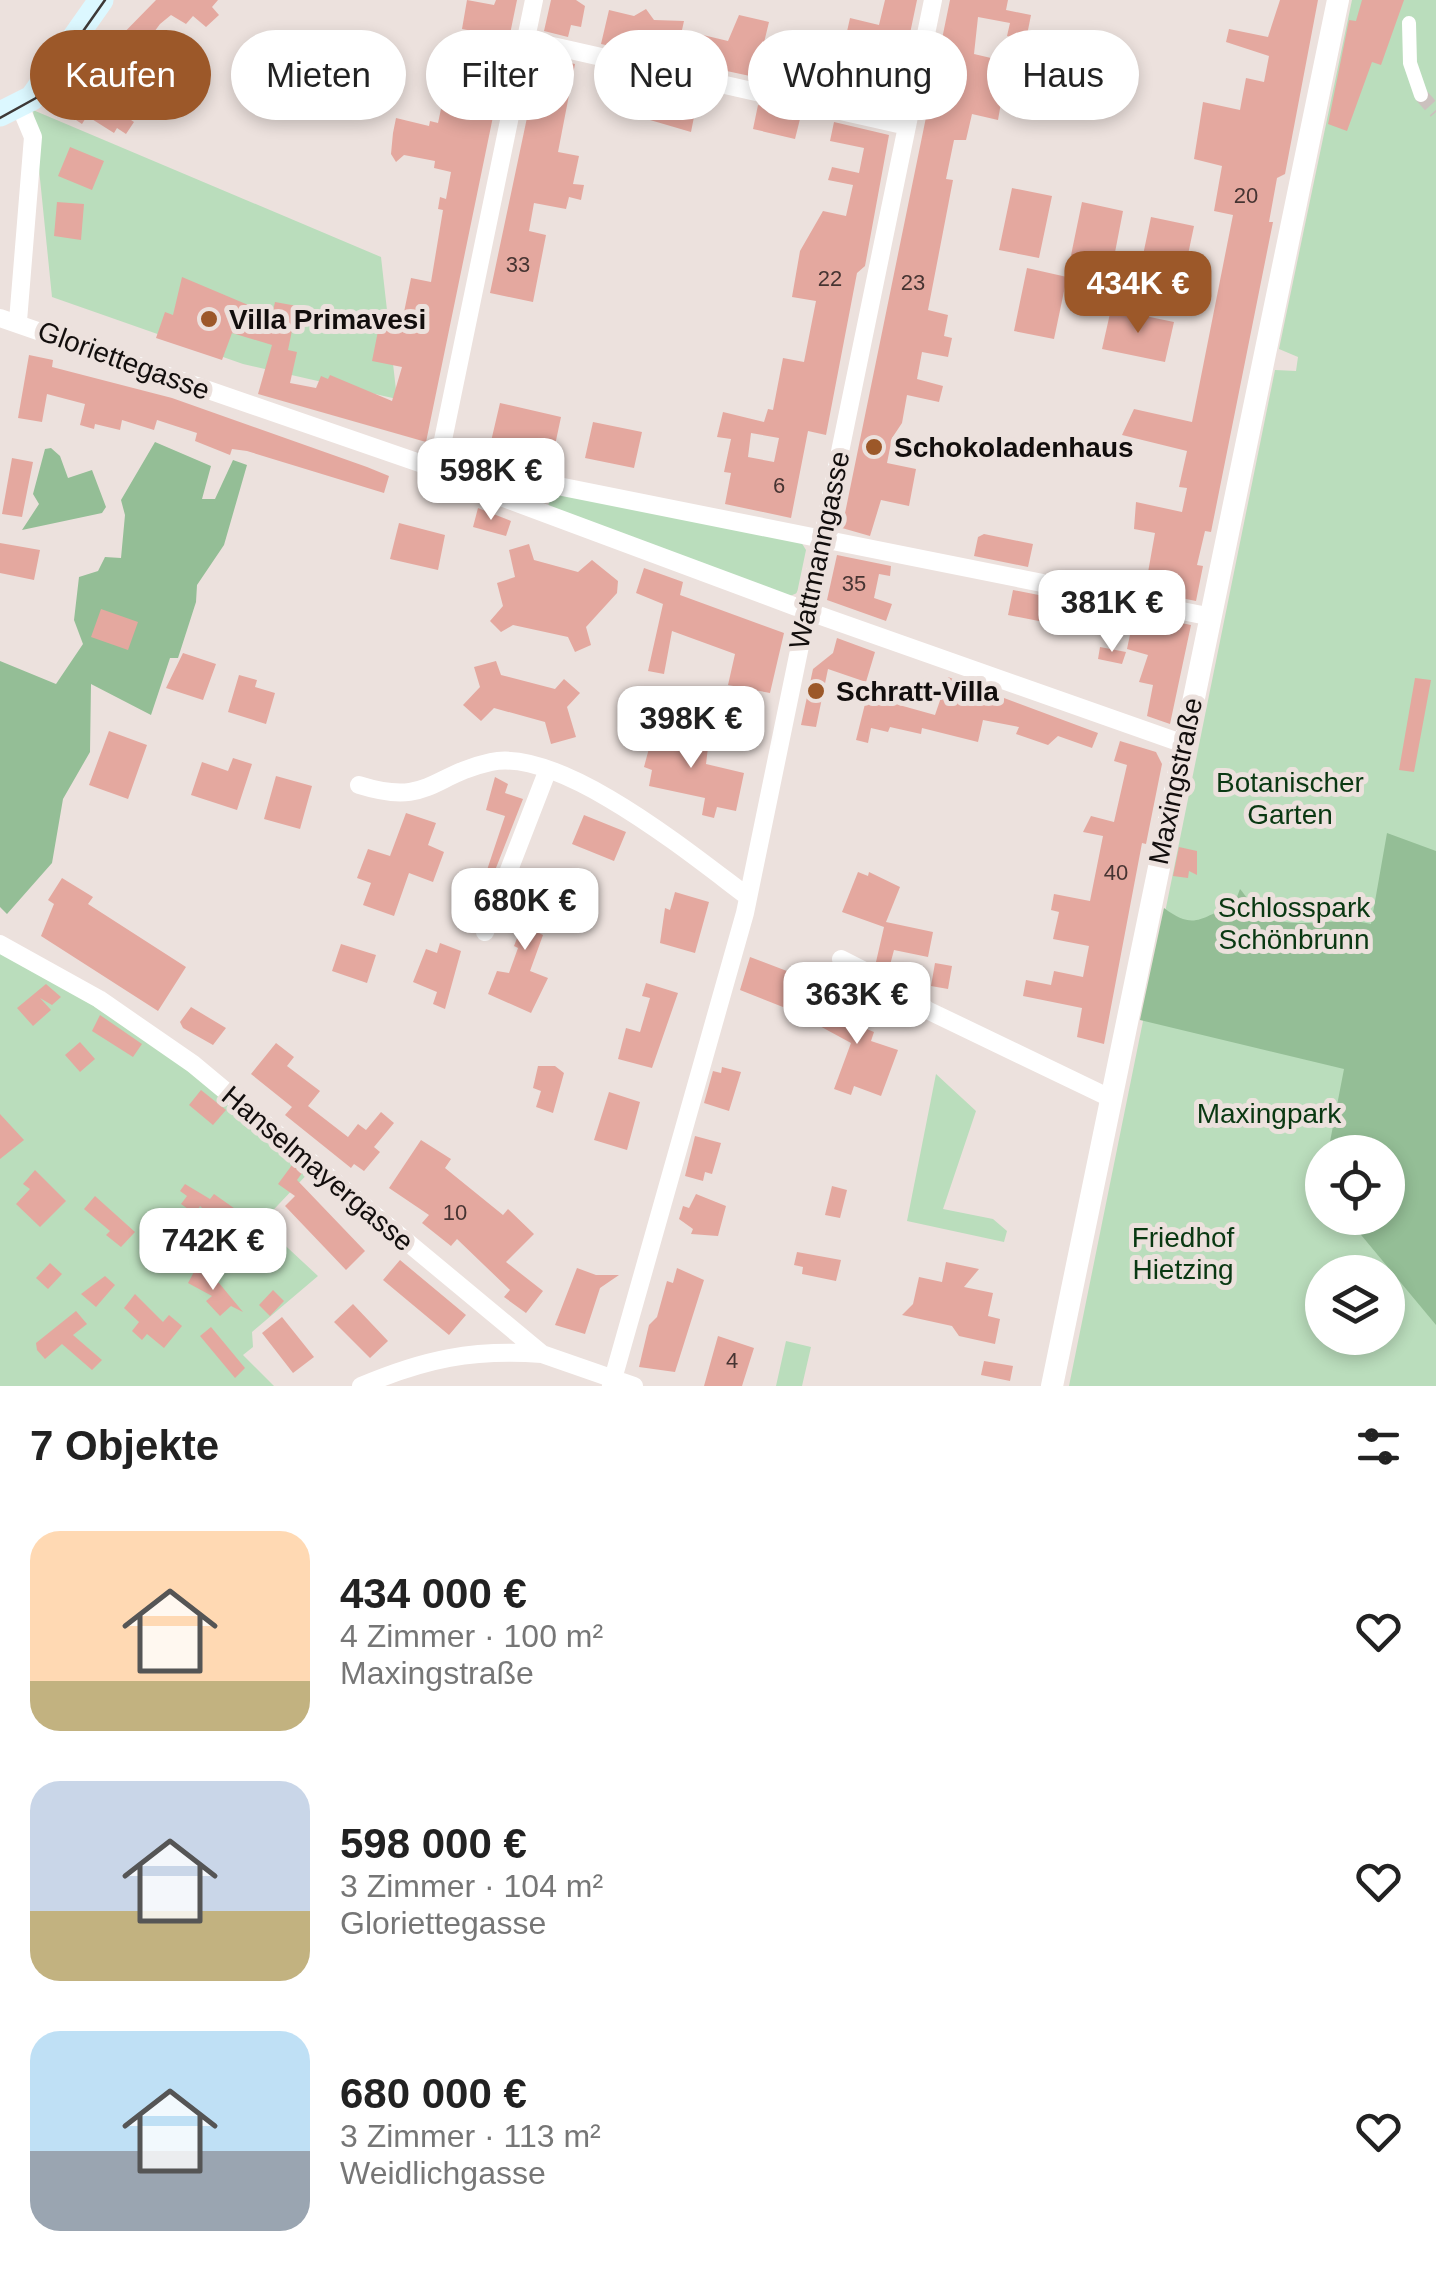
<!DOCTYPE html>
<html lang="de">
<head>
<meta charset="utf-8">
<style>
  body { margin:0; font-family:Arial,sans-serif; background:#f6f6f6; color:#222; height:100vh; display:flex; flex-direction:column; font-size:38px; white-space:nowrap }
  * { box-sizing:border-box; margin:0 }
  p { font-size:32px; color:#767676 }
  .icon { flex:none; width:55px; height:55px; fill:none; stroke:currentColor; stroke-width:2; stroke-linecap:round; stroke-linejoin:round }
  .map { position:relative; height:1386px; overflow:hidden }
  .panel { display:flex; flex-direction:column; background:#fff; flex:1 }
  .panel>* { flex:none }
  .guide { position:absolute; left:30px; top:30px; width:1378px; height:90px; display:flex; gap:20px }
  .tools { position:absolute; left:1305px; top:1135px; display:grid; gap:20px }
  .tools a { display:grid; place-items:center; width:100px; height:100px; border-radius:50%; background:#fff; box-shadow:0 5px 15px #0003; font-size:50px }
  .price { position:absolute; translate:-50% -85px; padding:0 22px; border-radius:20px; background:#fff; color:#222; font-size:32px; line-height:65px; filter:drop-shadow(0 2px 5px #0008) }
  .price::after { content:''; position:absolute; left:50%; top:60px; width:30px; height:22px; margin-left:-15px; background:inherit; clip-path:polygon(0 0,100% 0,50% 100%) }
  .price.on { background:#9c5829; color:#fff }
  ul { padding:0; list-style:none }
  li { display:flex; align-items:center; gap:30px; height:250px; padding:0 30px }
  li span { display:grid; place-items:center; flex:none; width:280px; height:200px; border-radius:30px; color:#555 }
  li>.icon { margin-inline-start:auto }
  span .icon { width:120px; height:120px; fill:#fffc; stroke-width:1 }
  li b { font-size:42px }
  h2 { display:flex; justify-content:space-between; align-items:center; height:120px; padding:0 30px; font-size:42px }
  .tag { padding:0 35px; border-radius:45px; background:#fff; box-shadow:0 5px 15px #0003; font-size:35px; line-height:90px }
  .tag.on { background:#9c5829; color:#fff }
  .map>svg:first-child { display:block }
</style>
</head>
<body>
<div class="map">
<svg width="1436" height="1386" viewBox="0 0 1436 1386">
  <rect width="100%" height="100%" fill="#ece1dd"/>
  <path fill="#baddbc" fill-rule="evenodd" d="M 1352,0 L 1436,0 L 1436,1386 L 1069,1386 L 1275,370 L 1296,371 L 1298,357 L 1279,349 ZM 1322,1152 L 1388,1152 L 1388,1218 L 1322,1218 ZM 1322,1272 L 1388,1272 L 1388,1338 L 1322,1338 Z
    M 33,110 L 381,257 L 397,399 L 243,364 L 52,297 Z
    M 552,490 L 801,542 L 806,550 L 797,593 L 790,596 L 548,507 Z
    M 0,947 L 97,1001 L 314,1167 L 261,1223 L 318,1276 L 252,1332 L 253,1347 L 243,1355 L 274,1386 L 0,1386 Z
    M 936,1074 L 976,1111 L 943,1209 L 993,1219 L 1007,1231 L 1004,1242 L 907,1221 Z
    M 786,1341 L 811,1347 L 802,1386 L 776,1386 Z"/>
  <path fill="#94be96" d="M 155,442 L 211,466 L 202,499 L 215,499 L 233,460 L 247,465 L 224,545 L 197,585 L 196,602 L 178,658 L 170,658 L 151,715 L 91,684 L 90,752 L 63,799 L 52,863 L 7,914 L 0,907 L 0,661 L 56,684 L 83,644 L 74,620 L 79,577 L 98,571 L 105,557 L 121,558 L 125,515 L 121,500 Z
    M 51,448 L 60,456 L 68,478 L 92,470 L 106,507 L 102,513 L 22,530 L 39,504 L 33,494 L 45,449 Z
    M 1387,833 L 1436,851 L 1436,1325 L 1347,1218 L 1388,1218 L 1388,1152 L 1328,1152 L 1344,1069 L 1140,1020 L 1164,908 C 1196,932 1201,916 1234,905 L 1240,889 C 1246,896 1253,908 1261,913 C 1292,933 1338,915 1371,924 Z"/>
  <path fill="#e4a89f" fill-rule="evenodd" d="M 156,0 L 218,0 L 212,7 L 219,15 L 206,27 L 193,16 L 186,24 L 171,15 L 160,24 L 143,47 L 157,55 L 159,64 L 148,79 L 162,89 L 154,102 L 140,93 L 125,116 L 134,122 L 126,134 L 117,128 L 114,133 L 87,116 L 82,124 L 67,114 L 111,46 Z
    M 467,0 L 494,5 L 496,0 L 517,0 L 426,442 L 258,394 L 272,345 L 232,333 L 222,360 L 156,338 L 165,312 L 173,315 L 182,277 L 272,315 L 275,302 L 297,306 L 288,350 L 297,352 L 290,383 L 316,388 L 321,376 L 328,379 L 330,375 L 392,401 L 402,367 L 372,361 L 378,331 L 365,329 L 368,314 L 402,322 L 411,278 L 431,282 L 443,210 L 438,209 L 440,197 L 446,199 L 451,172 L 434,168 L 435,161 L 404,155 L 396,162 L 391,154 L 393,133 L 396,118 L 429,126 L 430,121 L 438,123 L 441,109 L 470,115 L 488,34 L 462,29 Z
    M 551,0 L 576,0 L 585,6 L 581,27 L 571,25 L 568,37 L 544,31 Z
    M 885,0 L 917,0 L 894,110 L 859,102 L 872,41 L 846,36 L 850,18 L 879,25 Z
    M 950,0 L 1008,0 L 1006,10 L 1031,15 L 1026,40 L 1007,36 L 1010,23 L 978,17 L 974,54 L 1008,62 L 998,120 L 972,114 L 966,140 L 954,140 L 946,179 L 953,180 L 928,310 L 948,315 L 944,336 L 952,338 L 948,357 L 922,352 L 917,379 L 943,386 L 939,402 L 907,395 L 902,423 L 892,438 L 887,463 L 916,469 L 909,506 L 881,500 L 870,536 L 842,528 Z
    M 1280,0 L 1318,0 L 1285,174 L 1277,178 L 1269,222 L 1273,222 L 1211,532 L 1205,531 L 1197,565 L 1203,566 L 1196,601 L 1131,588 L 1133,575 L 1147,578 L 1155,533 L 1134,529 L 1136,502 L 1182,512 L 1187,488 L 1179,487 L 1187,451 L 1122,435 L 1134,409 L 1192,422 L 1233,215 L 1214,211 L 1222,166 L 1194,159 L 1203,102 L 1240,110 L 1246,78 L 1264,82 L 1269,56 L 1226,42 L 1229,29 L 1268,37 Z
    M 1362,0 L 1404,0 L 1381,65 L 1372,62 L 1347,131 L 1328,124 L 1349,20 L 1356,21 Z
    M 646,9 L 654,20 L 684,21 L 682,30 L 728,41 L 739,15 L 769,22 L 760,59 L 754,57 L 750,76 L 601,44 L 609,10 L 634,16 Z
    M 794,52 L 819,58 L 818,64 L 829,66 L 823,92 L 788,84 Z
    M 540,56 L 575,64 L 558,152 L 579,156 L 573,184 L 584,185 L 581,200 L 569,197 L 566,209 L 534,203 L 529,231 L 546,235 L 533,302 L 490,293 Z
    M 656,92 L 697,102 L 691,132 L 650,120 Z
    M 758,105 L 801,115 L 795,139 L 753,129 Z
    M 834,122 L 889,135 L 865,266 L 857,273 L 826,435 L 808,431 L 791,518 L 725,504 L 731,473 L 724,472 L 731,439 L 717,437 L 723,412 L 764,422 L 768,409 L 773,410 L 783,358 L 804,362 L 816,301 L 792,297 L 800,251 L 823,211 L 846,216 L 853,185 L 828,180 L 832,167 L 859,173 L 864,148 L 830,141 ZM 751,433 L 779,438 L 774,462 L 748,457 Z
    M 70,147 L 104,161 L 92,190 L 58,176 Z
    M 1012,188 L 1052,196 L 1039,258 L 999,250 Z
    M 57,202 L 84,204 L 81,240 L 54,236 Z
    M 1082,202 L 1123,211 L 1111,273 L 1069,265 Z
    M 1151,217 L 1194,226 L 1181,288 L 1138,279 Z
    M 1027,268 L 1067,277 L 1054,339 L 1014,331 Z
    M 1111,309 L 1174,322 L 1165,362 L 1102,349 Z
    M 29,355 L 53,360 L 52,367 L 172,398 L 367,467 L 389,476 L 384,493 L 247,451 L 232,449 L 230,455 L 195,441 L 197,433 L 157,420 L 154,430 L 122,420 L 120,430 L 95,424 L 94,429 L 80,425 L 85,404 L 47,394 L 42,422 L 18,418 Z
    M 500,403 L 561,417 L 551,464 L 535,460 L 533,468 L 500,462 L 502,453 L 489,450 Z
    M 593,422 L 642,432 L 634,468 L 585,458 Z
    M 12,458 L 33,462 L 22,517 L 2,514 Z
    M 478,508 L 511,521 L 506,536 L 473,527 Z
    M 399,523 L 445,535 L 438,570 L 390,559 Z
    M 984,534 L 1033,544 L 1028,567 L 974,556 L 978,537 Z
    M 0,543 L 40,550 L 34,580 L 0,573 Z
    M 529,544 L 534,560 L 578,572 L 592,560 L 618,581 L 617,593 L 586,627 L 591,645 L 575,652 L 568,637 L 513,625 L 501,632 L 490,621 L 503,606 L 497,583 L 515,577 L 509,550 Z
    M 837,555 L 891,566 L 890,576 L 879,574 L 874,598 L 892,604 L 886,621 L 827,600 Z
    M 644,568 L 683,582 L 680,595 L 784,633 L 770,693 L 728,685 L 735,654 L 672,631 L 664,674 L 648,671 L 663,604 L 636,593 Z
    M 1013,590 L 1064,600 L 1059,625 L 1008,615 Z
    M 101,609 L 138,622 L 128,650 L 91,637 Z
    M 1126,612 L 1191,625 L 1170,724 L 1147,716 L 1153,685 L 1139,682 L 1148,655 L 1127,649 L 1132,625 L 1124,624 Z
    M 837,638 L 875,652 L 866,682 L 828,669 L 816,727 L 801,725 L 813,669 L 833,653 Z
    M 1100,647 L 1126,652 L 1122,664 L 1098,659 Z
    M 183,653 L 216,664 L 203,700 L 166,688 Z
    M 496,661 L 501,675 L 555,689 L 564,679 L 580,693 L 567,707 L 576,737 L 551,744 L 545,722 L 494,708 L 481,721 L 463,705 L 480,687 L 474,667 Z
    M 239,675 L 257,680 L 255,687 L 275,693 L 266,724 L 228,712 Z
    M 948,677 L 1098,733 L 1092,748 L 1058,736 L 1048,745 L 1016,734 L 1019,727 L 983,720 L 978,742 L 922,728 L 921,734 L 890,727 L 888,732 L 871,728 L 868,743 L 856,740 L 867,696 L 935,715 Z
    M 1415,678 L 1431,680 L 1414,772 L 1399,770 Z
    M 655,726 L 709,739 L 706,764 L 744,773 L 736,811 L 717,807 L 714,818 L 702,815 L 705,798 L 649,786 L 652,770 L 644,767 Z
    M 109,731 L 147,745 L 128,799 L 89,785 Z
    M 1120,741 L 1156,752 L 1162,764 L 1146,844 L 1142,843 L 1104,1044 L 1077,1037 L 1082,1008 L 1023,996 L 1026,980 L 1051,985 L 1054,971 L 1083,977 L 1089,946 L 1053,939 L 1059,912 L 1051,910 L 1054,894 L 1090,901 L 1103,836 L 1083,832 L 1091,816 L 1114,822 L 1127,765 L 1114,761 Z
    M 233,758 L 252,764 L 237,810 L 191,795 L 202,762 L 228,771 Z
    M 276,776 L 312,786 L 300,829 L 264,819 Z
    M 495,777 L 508,784 L 505,793 L 523,799 L 494,873 L 487,870 L 505,816 L 486,810 Z
    M 406,813 L 436,823 L 428,845 L 444,852 L 433,882 L 409,873 L 394,916 L 363,905 L 371,883 L 357,878 L 368,849 L 390,856 Z
    M 584,815 L 626,832 L 614,861 L 572,844 Z
    M 1179,847 L 1197,851 L 1197,875 L 1189,871 L 1188,878 L 1173,876 Z
    M 858,872 L 868,876 L 869,872 L 900,887 L 886,922 L 933,932 L 928,957 L 894,950 L 890,965 L 876,962 L 884,927 L 842,912 Z
    M 529,875 L 550,883 L 539,914 L 545,916 L 539,933 L 543,935 L 530,971 L 548,978 L 531,1013 L 488,994 L 497,971 L 509,973 L 518,948 L 514,946 L 528,910 L 517,906 Z
    M 62,878 L 93,897 L 88,904 L 186,967 L 158,1011 L 41,936 L 54,904 L 48,900 Z
    M 675,892 L 709,902 L 695,953 L 660,943 L 665,908 L 670,910 Z
    M 440,943 L 461,951 L 445,1009 L 433,1004 L 437,992 L 413,982 L 426,949 L 437,953 Z
    M 341,944 L 376,955 L 367,983 L 332,971 Z
    M 750,957 L 800,976 L 788,1009 L 740,990 Z
    M 935,963 L 952,966 L 948,989 L 931,986 Z
    M 646,983 L 678,993 L 652,1068 L 618,1059 L 626,1028 L 640,1032 L 650,998 L 642,996 Z
    M 46,984 L 61,997 L 52,1005 L 40,998 L 51,1010 L 33,1026 L 17,1008 Z
    M 829,991 L 865,1004 L 857,1025 L 874,1032 L 871,1041 L 898,1050 L 881,1096 L 854,1086 L 851,1095 L 834,1089 L 851,1043 L 816,1024 Z
    M 191,1007 L 226,1028 L 213,1045 L 183,1028 L 180,1022 Z
    M 100,1015 L 142,1044 L 133,1057 L 92,1031 Z
    M 80,1042 L 95,1059 L 80,1072 L 65,1055 Z
    M 276,1043 L 294,1057 L 287,1066 L 320,1091 L 308,1106 L 348,1137 L 358,1124 L 366,1130 L 381,1112 L 394,1123 L 374,1147 L 380,1152 L 364,1171 L 354,1164 L 351,1168 L 285,1115 L 292,1107 L 251,1074 Z
    M 538,1066 L 555,1066 L 564,1073 L 553,1113 L 536,1107 L 541,1091 L 533,1088 Z
    M 722,1067 L 741,1072 L 729,1111 L 704,1103 L 713,1071 L 721,1073 Z
    M 201,1090 L 226,1110 L 213,1125 L 189,1105 Z
    M 609,1092 L 640,1102 L 627,1150 L 594,1140 Z
    M 0,1114 L 24,1140 L 0,1159 Z
    M 695,1136 L 721,1143 L 712,1174 L 705,1172 L 703,1181 L 685,1176 Z
    M 421,1140 L 451,1159 L 445,1168 L 503,1215 L 508,1209 L 534,1234 L 506,1262 L 543,1291 L 526,1313 L 504,1297 L 510,1290 L 457,1239 L 451,1246 L 422,1223 L 429,1215 L 389,1188 Z
    M 292,1165 L 302,1173 L 297,1180 L 365,1251 L 346,1270 L 285,1206 L 295,1196 L 278,1184 Z
    M 35,1170 L 66,1201 L 40,1227 L 16,1204 L 30,1189 L 23,1184 Z
    M 185,1184 L 210,1199 L 214,1194 L 248,1218 L 242,1225 L 267,1237 L 260,1252 L 242,1245 L 200,1206 L 195,1214 L 181,1204 L 187,1196 L 180,1191 Z
    M 832,1186 L 847,1190 L 840,1218 L 825,1215 Z
    M 696,1194 L 726,1206 L 718,1236 L 691,1234 L 693,1229 L 679,1219 L 683,1206 L 689,1208 Z
    M 95,1196 L 135,1232 L 121,1247 L 106,1235 L 110,1231 L 84,1209 Z
    M 155,1230 L 197,1254 L 187,1271 L 146,1247 Z
    M 797,1252 L 841,1260 L 836,1281 L 802,1274 L 803,1267 L 794,1265 Z
    M 400,1260 L 466,1315 L 449,1335 L 383,1280 Z
    M 946,1262 L 979,1269 L 964,1287 L 993,1293 L 988,1316 L 1000,1319 L 995,1344 L 959,1336 L 952,1326 L 902,1315 L 913,1304 L 919,1277 L 942,1282 Z
    M 50,1263 L 62,1274 L 48,1289 L 36,1278 Z
    M 577,1268 L 596,1275 L 619,1275 L 600,1288 L 585,1334 L 555,1325 Z
    M 677,1268 L 704,1280 L 675,1372 L 639,1367 L 649,1325 L 657,1317 L 667,1281 L 673,1283 Z
    M 195,1270 L 219,1283 L 243,1312 L 231,1306 L 220,1316 L 206,1301 L 212,1296 L 188,1283 Z
    M 105,1276 L 115,1285 L 96,1307 L 81,1294 Z
    M 273,1290 L 284,1301 L 270,1316 L 259,1305 Z
    M 135,1294 L 163,1322 L 169,1315 L 182,1326 L 164,1348 L 147,1334 L 142,1340 L 132,1331 L 139,1322 L 124,1308 Z
    M 353,1304 L 388,1341 L 370,1358 L 334,1322 Z
    M 76,1311 L 87,1324 L 73,1335 L 102,1360 L 92,1370 L 62,1344 L 45,1359 L 37,1350 L 36,1343 Z
    M 282,1317 L 314,1357 L 293,1373 L 262,1333 Z
    M 211,1327 L 245,1368 L 235,1378 L 200,1336 Z
    M 718,1336 L 754,1348 L 742,1386 L 704,1386 Z
    M 984,1361 L 1013,1366 L 1010,1381 L 981,1375 Z"/>
  <g fill="none" stroke-linecap="round" stroke-linejoin="round">
    <path stroke="#cbc1be" stroke-width="14" stroke-dasharray="14 7" stroke-linecap="butt" d="M 1421,95 L 1436,112"/>
    <path stroke="#fff" stroke-width="14" d="M 1409,23 L 1410,63 L 1421,95"/>
    <path stroke="#fff" stroke-width="18" d="M 526,40 L 907,126
      M 0,318 L 437,469 L 477,488 L 807,611 L 1184,744
      M 18,321 L 33,137 L 20,106
      M 437,469 L 534,0
      M 448,469 L 483,471 L 1207,616
      M 359,785 C 429,807 431,775 491,762 C 561,747 692,855 747,896
      M 485,932 L 547,772
      M 0,944 L 99,999 L 193,1064 L 542,1354 L 634,1386
      M 841,959 L 904,991 L 927,1010 L 1108,1097
      M 361,1386 C 425,1359 472,1349 542,1354
      M 611,1386 L 745,913 L 933,0"/>
    <path stroke="#fff" stroke-width="22" d="M 1052,1386 L 1338,0"/>
    <path stroke="#dcf8ff" stroke-width="25" d="M 0,114 L 32,98 L 101,0"/>
    <path stroke="#3e3937" stroke-width="2.5" d="M 0,118 L 36,98 L 105,0"/>
  </g>
  <g fill="#9c5829" stroke="#ece1dd" stroke-width="4">
    <circle cx="209" cy="319" r="10"/>
    <circle cx="874" cy="447" r="10"/>
    <circle cx="816" cy="691" r="10"/>
  </g>
  <g text-anchor="middle" stroke-width="10" stroke-linejoin="round" paint-order="stroke">
    <g font-size="22" fill="#463432">
      <text x="1246" y="203">20</text>
      <text x="518" y="272">33</text>
      <text x="830" y="286">22</text>
      <text x="913" y="290">23</text>
      <text x="779" y="493">6</text>
      <text x="854" y="591">35</text>
      <text x="1116" y="880">40</text>
      <text x="455" y="1220">10</text>
      <text x="732" y="1368">4</text>
    </g>
    <g font-size="28" font-weight="bold" fill="#120e0d" stroke="#ece1dd" text-anchor="start">
      <text x="229" y="329">Villa Primavesi</text>
      <text x="894" y="457">Schokoladenhaus</text>
      <text x="836" y="701">Schratt-Villa</text>
    </g>
    <g font-size="28" fill="#120e0d" stroke="#ece1dd">
      <text transform="translate(124 360) rotate(20)" y="10">Gloriettegasse</text>
      <text transform="translate(819 550) rotate(-78)" y="10">Wattmanngasse</text>
      <text transform="translate(1175 781) rotate(-78)" y="10">Maxingstraße</text>
      <text transform="translate(318 1168) rotate(40)" y="10">Hanselmayergasse</text>
    </g>
    <g font-size="28" fill="#093812" stroke="#ece1dd">
      <text x="1290" y="792">Botanischer<tspan x="1290" dy="32">Garten</tspan></text>
      <text x="1294" y="917">Schlosspark<tspan x="1294" dy="32">Schönbrunn</tspan></text>
      <text x="1269" y="1123">Maxingpark</text>
      <text x="1183" y="1247">Friedhof<tspan x="1183" dy="32">Hietzing</tspan></text>
    </g>
  </g>
</svg>
<div class="tools">
<a><svg class="icon" aria-label="locate" viewBox="0 0 24 24"><circle cx="12" cy="12" r="6"/><path d="M12 2v4M12 18v4M2 12h4M18 12h4"/></svg></a>
<a><svg class="icon" aria-label="layers" viewBox="0 0 24 24"><path d="M12 4l9 5-9 5-9-5zM3 14l9 5 9-5"/></svg></a>
</div>
<b class="price on" style="left:1138px;top:336px">434K €</b>
<b class="price" style="left:491px;top:523px">598K €</b>
<b class="price" style="left:1112px;top:655px">381K €</b>
<b class="price" style="left:691px;top:771px">398K €</b>
<b class="price" style="left:525px;top:953px">680K €</b>
<b class="price" style="left:857px;top:1047px">363K €</b>
<b class="price" style="left:213px;top:1293px">742K €</b>
<div class="guide">
<a class="tag on">Kaufen</a>
<a class="tag">Mieten</a>
<a class="tag">Filter</a>
<a class="tag">Neu</a>
<a class="tag">Wohnung</a>
<a class="tag">Haus</a>
</div>
</div>
<section class="panel">
<h2>7 Objekte<svg class="icon" aria-label="filters" viewBox="0 0 24 24"><path d="M4 7h16M4 17h16"/><circle cx="9" cy="7" r="2"/><circle cx="15" cy="17" r="2"/></svg></h2>
<ul>
<li><span style="background:linear-gradient(#ffd9b3 75%,#c2b280 0)"><svg class="icon" aria-label="home" viewBox="0 0 24 24"><path d="M3 11l9-7 9 7M6 9v11h12V9"/></svg></span><div><b>434 000 €</b><p>4 Zimmer · 100 m²</p><p>Maxingstraße</p></div><svg class="icon" aria-label="heart" viewBox="0 0 24 24"><path d="M12 20l-8-8c-3-5 5-10 8-4 3-6 11-1 8 4z"/></svg></li>
<li><span style="background:linear-gradient(#c9d6e8 65%,#c2b280 0)"><svg class="icon" aria-label="home" viewBox="0 0 24 24"><path d="M3 11l9-7 9 7M6 9v11h12V9"/></svg></span><div><b>598 000 €</b><p>3 Zimmer · 104 m²</p><p>Gloriettegasse</p></div><svg class="icon" aria-label="heart" viewBox="0 0 24 24"><path d="M12 20l-8-8c-3-5 5-10 8-4 3-6 11-1 8 4z"/></svg></li>
<li><span style="background:linear-gradient(#bfe0f5 60%,#9aa5b1 0)"><svg class="icon" aria-label="home" viewBox="0 0 24 24"><path d="M3 11l9-7 9 7M6 9v11h12V9"/></svg></span><div><b>680 000 €</b><p>3 Zimmer · 113 m²</p><p>Weidlichgasse</p></div><svg class="icon" aria-label="heart" viewBox="0 0 24 24"><path d="M12 20l-8-8c-3-5 5-10 8-4 3-6 11-1 8 4z"/></svg></li>
</ul>
</section>
</body>
</html>
